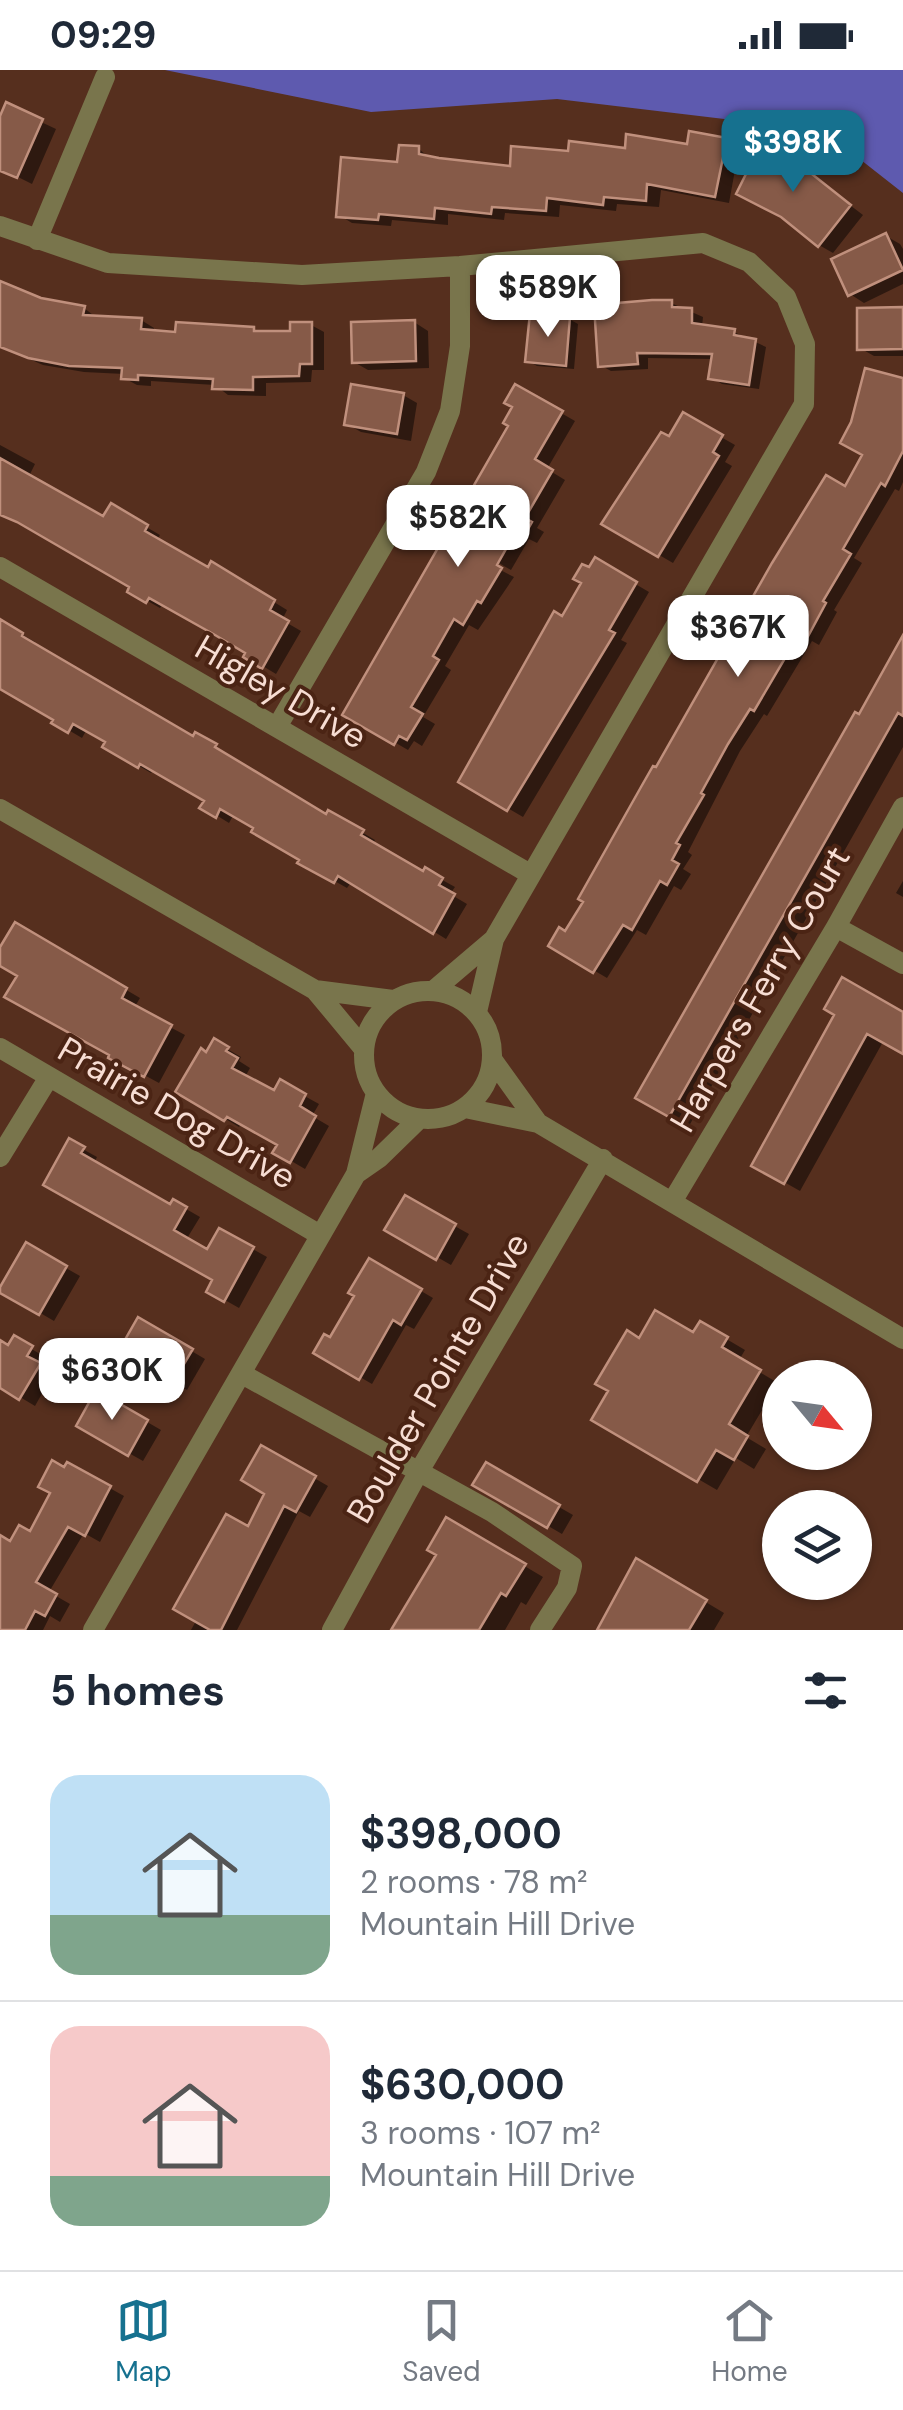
<!DOCTYPE html>
<html lang="en">
<head>
<meta charset="utf-8">
<style>
  body { margin:0; font-family:"DM Sans",sans-serif; background:#f6f6f7; color:#1f2937; height:100vh; display:flex; flex-direction:column; font-size:38px; white-space:nowrap }
  * { box-sizing:border-box; margin:0 }
  p { font-size:32px; color:#747a83 }
  .icon { flex:none; width:55px; height:55px; fill:none; stroke:currentColor; stroke-width:2; stroke-linecap:round; stroke-linejoin:round }
  .map { position:relative; height:1560px; overflow:hidden }
  .drawer { display:flex; flex-direction:column; background:#fff; flex:1 }
  .drawer>* { flex:none }
  .needle { width:65px; rotate:119deg }
  .controls { position:absolute; left:762px; top:1290px; display:grid; gap:20px }
  .controls a { display:grid; place-items:center; width:110px; height:110px; border-radius:50%; background:#fff; box-shadow:0 2px 8px #0004; font-size:50px }
  .price { position:absolute; translate:-50% -85px; padding:0 22px; border-radius:20px; background:#fff; color:#222; font-size:32px; line-height:65px; filter:drop-shadow(0 2px 5px #0008) }
  .price::after { content:''; position:absolute; left:50%; top:60px; width:30px; height:22px; margin-left:-15px; background:inherit; clip-path:polygon(0 0,100% 0,50% 100%) }
  .price.active { background:#16718f; color:#fff }
  ul { padding:0; list-style:none }
  li { display:flex; align-items:center; gap:30px; height:250px; padding:0 50px }
  li+li { border-top:2px solid #e0e1e3 }
  li span { display:grid; place-items:center; flex:none; width:280px; height:200px; border-radius:30px; color:#555 }
  li>.icon { margin-inline-start:auto }
  span .icon { width:120px; height:120px; fill:#fffc; stroke-width:1 }
  li b { font-size:42px }
  h2 { display:flex; justify-content:space-between; align-items:center; height:120px; padding:0 50px; font-size:42px }
  .status { display:flex; justify-content:space-between; align-items:center; height:70px; padding:0 50px; background:#fff; direction:ltr }
  .status svg { height:28px; fill:currentColor }
  .tabs { display:flex; justify-content:space-around; align-items:center; height:140px; border-top:2px solid #e0e1e3; background:#fff; font-size:28px; color:#747a83 }
  .tabs a { display:grid; justify-items:center; gap:5px }
  .tabs .active { color:#16718f }
  .map>svg:first-child { display:block }
</style>
</head>
<body>
<div class="status"><b>09:29</b><svg viewBox="0 0 49 12"><path d="M0 12V9h3v3zM5 12V6h3v6zM10 12V3h3v9zM15 12V0h3v12zM26 1h20v11H26zM47 4h2v5h-2z"/></svg></div>
<div class="map">
<svg width="903" height="1560" viewBox="0 0 903 1560">
  <rect width="100%" height="100%" fill="#562f1e"/>
  <path fill="#5e5aaf" d="M 165,0 L 903,0 L 903,123 L 824,61 L 557,29 L 371,42 Z"/>
  <path fill="#0007" d="M 7,36 L 56,59 L 32,114 L 0,98 L 0,42 L 4,43 Z
    M 726,70 L 739,78 L 729,133 L 661,120 L 659,137 L 617,134 L 616,141 L 560,135 L 559,147 L 505,143 L 504,150 L 448,144 L 448,155 L 392,150 L 391,156 L 352,153 L 339,145 L 419,79 L 432,90 L 512,99 L 570,83 L 689,77 Z
    M 797,95 L 863,145 L 833,183 L 819,175 Z
    M 886,166 L 900,174 L 903,179 L 903,214 L 864,233 L 850,224 Z
    M 0,213 L 40,230 L 84,238 L 97,248 L 141,250 L 154,258 L 154,263 L 177,264 L 253,260 L 260,263 L 293,263 L 311,255 L 324,262 L 324,300 L 312,300 L 311,312 L 266,313 L 266,326 L 228,325 L 215,315 L 151,311 L 151,316 L 137,315 L 124,308 L 124,304 L 84,302 L 43,295 L 0,276 Z
    M 671,233 L 703,247 L 702,257 L 734,262 L 766,277 L 759,319 L 722,314 L 711,307 L 714,289 L 648,288 L 648,299 L 611,301 L 600,295 Z
    M 903,239 L 903,286 L 874,286 L 860,278 Z
    M 569,249 L 578,254 L 574,299 L 537,296 L 528,291 Z
    M 414,252 L 428,261 L 429,298 L 368,300 L 354,292 Z
    M 903,311 L 903,412 L 899,421 L 895,419 L 854,488 L 862,493 L 834,540 L 837,542 L 819,575 L 812,571 L 767,646 L 764,644 L 740,681 L 688,782 L 692,785 L 683,799 L 691,804 L 681,820 L 674,816 L 646,865 L 637,860 L 607,908 L 551,875 L 566,864 L 657,701 L 846,420 Z
    M 516,317 L 575,351 L 547,399 L 565,410 L 537,458 L 544,462 L 537,473 L 529,469 L 511,500 L 492,489 L 489,494 L 514,507 L 478,560 L 469,555 L 445,596 L 451,600 L 423,647 L 435,654 L 422,676 L 414,671 L 408,680 L 346,644 L 511,355 Z
    M 403,325 L 417,333 L 411,371 L 361,362 L 347,354 Z
    M 684,346 L 735,375 L 725,392 L 732,396 L 673,493 L 604,453 L 670,370 Z
    M 0,375 L 35,394 L 29,406 L 104,450 L 112,437 L 160,465 L 157,470 L 208,500 L 212,494 L 287,540 L 282,550 L 301,561 L 276,604 L 246,586 L 249,582 L 163,534 L 160,538 L 130,521 L 133,516 L 91,492 L 0,443 Z
    M 596,491 L 649,522 L 621,570 L 627,573 L 523,747 L 461,711 L 563,549 Z
    M 0,552 L 35,572 L 33,575 L 194,669 L 196,666 L 228,684 L 227,686 L 327,747 L 329,743 L 375,770 L 373,774 L 424,804 L 426,801 L 455,817 L 450,824 L 467,834 L 446,869 L 352,811 L 347,818 L 301,792 L 302,789 L 234,744 L 229,753 L 203,737 L 207,730 L 154,699 L 151,703 L 105,676 L 108,672 L 87,659 L 82,668 L 55,652 L 57,649 L 0,617 Z
    M 903,568 L 903,677 L 689,1056 L 639,1027 Z
    M 903,811 L 903,827 L 896,823 Z
    M 16,855 L 140,928 L 134,938 L 185,965 L 159,1013 L 111,987 L 112,984 L 20,905 L 0,893 L 0,882 Z
    M 838,944 L 903,944 L 903,981 L 884,970 L 800,1121 L 754,1095 Z
    M 215,972 L 241,987 L 239,991 L 250,998 L 245,1007 L 275,1024 L 281,1013 L 319,1034 L 312,1046 L 329,1056 L 305,1099 L 276,1082 L 280,1074 L 242,1053 L 239,1057 L 179,1021 Z
    M 70,1072 L 97,1087 L 94,1093 L 171,1137 L 174,1132 L 200,1147 L 186,1170 L 208,1182 L 220,1161 L 267,1187 L 239,1238 L 209,1221 L 215,1209 L 46,1114 Z
    M 406,1129 L 469,1164 L 451,1195 L 390,1160 Z
    M 27,1176 L 80,1206 L 54,1251 L 1,1220 Z
    M 370,1191 L 433,1228 L 414,1259 L 406,1255 L 372,1314 L 317,1282 L 331,1271 L 357,1226 Z
    M 139,1250 L 205,1289 L 187,1320 L 121,1281 Z
    M 701,1254 L 745,1280 L 739,1290 L 778,1313 L 746,1367 L 766,1379 L 754,1399 L 736,1388 L 717,1420 L 595,1349 L 640,1271 L 694,1266 Z
    M 15,1269 L 45,1287 L 40,1296 L 53,1304 L 35,1336 L 0,1315 L 0,1273 L 9,1278 Z
    M 97,1323 L 161,1360 L 143,1391 L 79,1355 Z
    M 262,1378 L 328,1416 L 310,1447 L 299,1441 L 237,1560 L 191,1560 L 267,1423 Z
    M 68,1395 L 124,1426 L 100,1472 L 84,1463 L 49,1522 L 70,1534 L 60,1552 L 50,1546 L 43,1560 L 0,1560 L 0,1480 L 31,1465 Z
    M 487,1396 L 573,1445 L 562,1464 L 476,1414 Z
    M 447,1450 L 543,1507 L 526,1535 L 521,1532 L 505,1560 L 394,1560 L 439,1484 Z
    M 637,1491 L 724,1543 L 714,1560 L 598,1560 Z"/>
  <path fill="#865a48" stroke="#c0907d" stroke-width="2.5" d="M 6,32 L 43,49 L 17,108 L 0,101 L 0,46 Z
    M 689,61 L 727,68 L 715,127 L 647,114 L 646,131 L 604,127 L 603,135 L 547,128 L 546,141 L 492,137 L 491,144 L 435,138 L 434,149 L 379,144 L 378,150 L 336,147 L 341,87 L 397,92 L 399,75 L 419,76 L 419,84 L 439,88 L 510,96 L 511,76 L 568,81 L 569,71 L 625,78 L 626,64 L 687,74 Z
    M 761,74 L 798,93 L 851,135 L 818,177 L 781,147 L 736,124 Z
    M 886,163 L 903,200 L 848,226 L 831,189 Z
    M 0,211 L 41,228 L 85,236 L 83,245 L 142,248 L 141,259 L 175,262 L 176,252 L 254,257 L 254,261 L 290,261 L 290,252 L 312,252 L 312,294 L 300,294 L 299,306 L 253,307 L 253,320 L 212,319 L 213,309 L 138,305 L 138,310 L 121,309 L 122,298 L 69,296 L 28,288 L 0,277 Z
    M 652,230 L 672,230 L 672,237 L 692,238 L 692,253 L 735,259 L 734,265 L 756,269 L 749,315 L 708,309 L 712,284 L 637,283 L 638,294 L 598,297 L 594,235 Z
    M 903,237 L 903,279 L 857,280 L 857,238 Z
    M 530,243 L 570,247 L 566,296 L 525,292 Z
    M 415,250 L 416,291 L 352,293 L 351,252 Z
    M 865,298 L 903,308 L 903,381 L 885,416 L 881,413 L 843,479 L 851,484 L 823,531 L 826,533 L 806,570 L 798,566 L 754,641 L 750,639 L 728,674 L 701,723 L 704,725 L 676,773 L 680,775 L 672,790 L 679,794 L 667,815 L 660,811 L 632,860 L 623,855 L 593,903 L 548,876 L 559,857 L 565,861 L 583,832 L 578,829 L 641,717 L 653,696 L 656,697 L 772,493 L 826,405 L 845,416 L 862,385 L 840,373 L 851,352 Z
    M 351,314 L 404,323 L 397,364 L 344,355 Z
    M 515,314 L 563,341 L 535,389 L 553,400 L 525,448 L 532,452 L 523,468 L 515,463 L 497,495 L 502,498 L 481,533 L 477,531 L 463,555 L 454,549 L 433,586 L 439,590 L 411,637 L 423,644 L 407,670 L 399,666 L 394,675 L 342,645 L 508,356 L 503,353 L 512,337 L 504,333 Z
    M 683,342 L 723,365 L 713,382 L 719,386 L 658,487 L 601,454 L 661,362 L 669,366 Z
    M 0,388 L 103,446 L 111,433 L 148,455 L 145,461 L 208,497 L 211,491 L 275,530 L 270,540 L 289,551 L 262,599 L 243,587 L 245,583 L 215,565 L 149,528 L 146,533 L 127,522 L 129,517 L 17,452 L 0,445 Z
    M 595,487 L 637,512 L 609,560 L 615,563 L 507,741 L 458,712 L 554,541 L 562,546 L 581,513 L 573,509 L 582,494 L 589,497 Z
    M 0,549 L 23,563 L 22,566 L 193,666 L 195,662 L 217,674 L 215,677 L 326,744 L 328,740 L 364,760 L 361,765 L 423,801 L 425,797 L 443,808 L 439,815 L 455,824 L 433,864 L 338,806 L 334,813 L 297,793 L 299,790 L 251,762 L 253,758 L 220,739 L 216,748 L 199,738 L 204,731 L 140,694 L 138,698 L 102,677 L 105,672 L 73,654 L 68,663 L 51,653 L 53,650 L 0,619 Z
    M 903,565 L 903,646 L 898,643 L 669,1047 L 635,1028 L 855,642 L 859,644 Z
    M 15,852 L 127,918 L 122,928 L 172,955 L 144,1007 L 108,988 L 109,985 L 4,927 L 17,906 L 0,896 L 0,877 Z
    M 842,907 L 903,942 L 903,984 L 867,964 L 784,1114 L 751,1096 L 834,945 L 824,939 Z
    M 214,968 L 229,977 L 226,981 L 238,988 L 232,998 L 274,1020 L 280,1009 L 306,1024 L 300,1036 L 316,1046 L 290,1093 L 272,1083 L 277,1075 L 227,1047 L 224,1051 L 175,1022 L 201,978 L 206,982 Z
    M 69,1068 L 85,1077 L 81,1083 L 170,1134 L 173,1129 L 187,1137 L 174,1160 L 207,1179 L 219,1158 L 254,1177 L 224,1232 L 206,1222 L 212,1210 L 43,1115 Z
    M 405,1125 L 456,1154 L 436,1190 L 384,1160 Z
    M 26,1172 L 67,1196 L 39,1245 L 0,1223 L 0,1217 Z
    M 369,1188 L 422,1219 L 401,1255 L 393,1250 L 359,1310 L 313,1283 L 324,1264 L 330,1267 L 354,1226 L 348,1223 Z
    M 655,1240 L 693,1262 L 700,1251 L 728,1267 L 722,1277 L 761,1300 L 729,1354 L 748,1366 L 734,1390 L 716,1380 L 697,1412 L 591,1350 L 608,1321 L 595,1314 L 627,1260 L 639,1268 Z
    M 138,1247 L 193,1279 L 172,1314 L 118,1282 Z
    M 14,1265 L 33,1276 L 27,1286 L 41,1293 L 19,1330 L 0,1318 L 0,1270 L 8,1275 Z
    M 96,1320 L 148,1350 L 128,1386 L 76,1356 Z
    M 261,1375 L 316,1406 L 296,1442 L 284,1436 L 221,1560 L 210,1560 L 173,1539 L 226,1444 L 248,1456 L 264,1424 L 241,1410 Z
    M 52,1390 L 64,1397 L 67,1392 L 111,1416 L 85,1466 L 68,1457 L 36,1512 L 57,1524 L 45,1546 L 35,1541 L 25,1560 L 0,1560 L 0,1465 L 10,1471 L 19,1455 L 30,1461 L 50,1423 L 38,1417 Z
    M 486,1392 L 560,1435 L 547,1458 L 472,1415 Z
    M 446,1447 L 526,1494 L 506,1526 L 501,1523 L 479,1560 L 391,1560 L 436,1485 L 427,1480 Z
    M 636,1488 L 707,1530 L 689,1560 L 597,1560 Z"/>
  <g fill="none" stroke-linecap="round" stroke-linejoin="round">
    <path stroke="#79754c" stroke-width="20" d="M 0,156 L 108,193 L 302,205 L 460,196 L 703,173 L 749,192 L 786,227 L 805,274 L 804,334 L 494,869 L 477,942
      M 37,170 L 105,7
      M 0,497 L 530,804
      M 277,657 L 426,402 L 450,341 L 460,276 L 460,196
      M 0,739 L 315,920 L 393,930
      M 836,857 L 903,894
      M 315,920 L 364,979
      M 434,920 L 494,869
      M364 985a64 64 0 1 1 128 0a64 64 0 1 1-128 0Z
      M 0,978 L 320,1165
      M 492,989 L 538,1053
      M 465,1038 L 538,1053 L 903,1269
      M 0,1087 L 49,1007
      M 356,1104 L 379,1088 L 419,1049
      M 672,1132 L 836,857 L 903,737
      M 242,1304 L 492,1442 L 572,1496 L 567,1518 L 540,1560
      M 93,1560 L 356,1104 L 376,1023
      M 332,1560 L 418,1403 L 603,1089"/>
  </g>
  <g text-anchor="middle" stroke-width="8" stroke-linejoin="round" paint-order="stroke">
    <g font-size="35" fill="#f7ddd3" stroke="#4b2414">
      <text transform="translate(281 622) rotate(30)" y="12">Higley Drive</text>
      <text transform="translate(760 919) rotate(-60)" y="12">Harpers Ferry Court</text>
      <text transform="translate(177 1043) rotate(30)" y="12">Prairie Dog Drive</text>
      <text transform="translate(438 1308) rotate(-60)" y="12">Boulder Pointe Drive</text>
    </g>
  </g>
</svg>
<div class="controls">
<a><svg class="needle" viewBox="-14 -14 28 28"><path d="M0-13l5 13h-10z" fill="#e53935"/><path d="M0 13l5-13h-10z" fill="#747a83"/></svg></a>
<a><svg class="icon" aria-label="layers" viewBox="0 0 24 24"><path d="M12 4l9 5-9 5-9-5zM3 14l9 5 9-5"/></svg></a>
</div>
<b class="price active" style="left:793px;top:125px">$398K</b>
<b class="price" style="left:548px;top:270px">$589K</b>
<b class="price" style="left:458px;top:500px">$582K</b>
<b class="price" style="left:738px;top:610px">$367K</b>
<b class="price" style="left:112px;top:1353px">$630K</b>
</div>
<section class="drawer">
<h2>5 homes<svg class="icon" aria-label="filters" viewBox="0 0 24 24"><path d="M4 7h16M4 17h16"/><circle cx="9" cy="7" r="2"/><circle cx="15" cy="17" r="2"/></svg></h2>
<ul>
<li><span style="background:linear-gradient(#bfe0f5 70%,#7fa58c 0)"><svg class="icon" aria-label="home" viewBox="0 0 24 24"><path d="M3 11l9-7 9 7M6 9v11h12V9"/></svg></span><div><b>$398,000</b><p>2 rooms · 78 m²</p><p>Mountain Hill Drive</p></div></li>
<li><span style="background:linear-gradient(#f6c9c9 75%,#7fa58c 0)"><svg class="icon" aria-label="home" viewBox="0 0 24 24"><path d="M3 11l9-7 9 7M6 9v11h12V9"/></svg></span><div><b>$630,000</b><p>3 rooms · 107 m²</p><p>Mountain Hill Drive</p></div></li>
</ul>
</section>
<nav class="tabs">
<a class="active"><svg class="icon" aria-label="map" viewBox="0 0 24 24"><path d="M3 6l6-2 6 2 6-2v14l-6 2-6-2-6 2zM9 4v14M15 6v14"/></svg>Map</a>
<a><svg class="icon" aria-label="saved" viewBox="0 0 24 24"><path d="M7 4h10v16l-5-4-5 4z"/></svg>Saved</a>
<a><svg class="icon" aria-label="home" viewBox="0 0 24 24"><path d="M3 11l9-7 9 7M6 9v11h12V9"/></svg>Home</a>
</nav>
</body>
</html>
